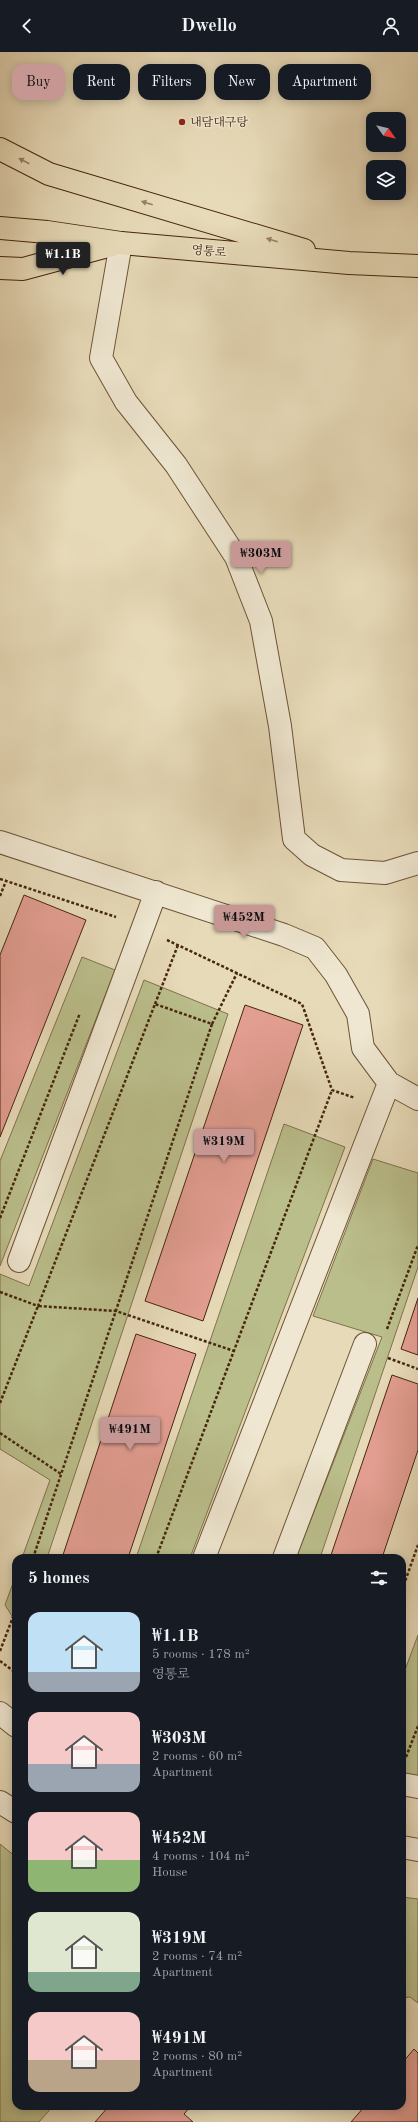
<!DOCTYPE html>
<html lang="en">
<head>
<meta charset="utf-8">
<style>
  body { margin:0; font-family:"Old Standard TT","Noto Serif KR",serif; background:#20242c; color:#f1f3f6; height:100vh; display:flex; flex-direction:column; font-size:15px; white-space:nowrap }
  * { box-sizing:border-box; margin:0 }
  p { font-size:13px; color:#9ea1a6 }
  .icon { flex:none; width:22px; height:22px; fill:none; stroke:currentColor; stroke-width:2; stroke-linecap:round; stroke-linejoin:round }
  .map { position:relative; flex:1; overflow:hidden }
  .sheet { position:absolute; left:12px; top:1502px; width:394px; height:556px; display:flex; flex-direction:column; background:#171b24; border-radius:12px; box-shadow:0 2px 10px #0003 }
  .sheet>* { flex:none }
  .guide { position:absolute; left:12px; top:12px; width:394px; height:36px; display:flex; gap:8px }
  .needle { width:26px; rotate:124deg }
  .controls { position:absolute; left:366px; top:60px; display:grid; gap:8px }
  .controls a { display:grid; place-items:center; width:40px; height:40px; border-radius:8px; background:#171b24; box-shadow:0 2px 10px #0003; font-size:20px }
  .price { position:absolute; translate:-50% -34px; padding:0 9px; border-radius:4px; background:#c59692; color:#111; font-size:13px; line-height:26px; filter:drop-shadow(0 1px 2px #0008) }
  .price::after { content:''; position:absolute; left:50%; top:24px; width:12px; height:9px; margin-left:-6px; background:inherit; clip-path:polygon(0 0,100% 0,50% 100%) }
  .price.selected { background:#222; color:#fff }
  ul { padding:0; list-style:none }
  li { display:flex; align-items:center; gap:12px; height:100px; padding:0 16px }
  li span { display:grid; place-items:center; flex:none; width:112px; height:80px; border-radius:12px; color:#555 }
  li>.icon { margin-inline-start:auto }
  span .icon { width:48px; height:48px; fill:#fffc; stroke-width:1 }
  li b { font-size:17px }
  h2 { display:flex; justify-content:space-between; align-items:center; height:48px; padding:0 16px; font-size:17px }
  .tag { padding:0 14px; border-radius:12px; background:#171b24; box-shadow:0 2px 10px #0003; font-size:14px; line-height:36px }
  .tag.selected { background:#c59692; color:#111 }
  header { display:flex; justify-content:space-between; align-items:center; height:52px; padding:0 16px; background:#171b24; font-size:18px; font-weight:600 }
  .map>svg:first-child { display:block }
</style>
</head>
<body>
<header><svg class="icon" aria-label="back" viewBox="0 0 24 24"><path d="M15 5l-7 7 7 7"/></svg>Dwello<svg class="icon" aria-label="person" viewBox="0 0 24 24"><circle cx="12" cy="8" r="4"/><path d="M4 21q1-7 8-7t8 7"/></svg></header>
<div class="map">
<svg width="418" height="2070" viewBox="0 0 418 2070">
  <rect width="100%" height="100%" fill="#e7dab8"/>
  <filter id="stains"><feTurbulence type="fractalNoise" baseFrequency=".005" numOctaves="4"/><feColorMatrix values="0 0 0 0 .2 0 0 0 0 .09 0 0 0 0 .02 0 0 0 .5 -.17"/></filter>
  <radialGradient id="worn" r=".72"><stop offset=".6" stop-color="#630" stop-opacity="0"/><stop offset="1" stop-color="#630" stop-opacity=".3"/></radialGradient>
  <path fill="#babe8b" stroke="#80724c" d="M 82,905 L 115,918 L 0,1214 L 0,1109 Z
    M 144,928 L 228,962 L 47,1506 L 22,1506 L 50,1428 L 0,1397 L 0,1222 L 29,1234 Z
    M 284,1072 L 345,1095 L 190,1506 L 136,1506 Z
    M 373,1107 L 418,1121 L 418,1215 L 320,1506 L 296,1506 L 382,1285 L 313,1264 Z
    M 16,1523 L 16,1570 L 5,1553 Z
    M 418,1583 L 418,1731 L 402,1729 L 402,1626 Z
    M 0,1792 L 16,1805 L 16,2054 L 53,2054 L 39,2070 L 0,2070 Z
    M 402,1845 L 418,1847 L 418,1951 L 410,1945 L 402,1946 Z"/>
  <path fill="#e39e92" stroke="#46260e" d="M 24,843 L 86,868 L 0,1085 L 0,903 Z
    M 245,953 L 303,973 L 203,1269 L 145,1249 Z
    M 418,1246 L 418,1303 L 401,1297 Z
    M 136,1282 L 196,1302 L 128,1506 L 62,1506 Z
    M 392,1323 L 418,1332 L 418,1398 L 382,1506 L 330,1506 Z
    M 414,1997 L 418,2001 L 418,2070 L 351,2070 L 365,2054 L 402,2054 L 402,2011 Z
    M 109,2054 L 191,2054 L 184,2062 L 193,2070 L 95,2070 Z"/>
  <g fill="none" stroke-linecap="round" stroke-linejoin="round">
    <g stroke="#6e5338" stroke-width="24">
      <path id="minor" d="M 121,191 L 101,306 L 126,350 L 176,413 L 236,505 L 261,569 L 280,674 L 294,787 L 312,803 L 341,818 L 385,821 L 418,811
        M 0,790 L 284,883 L 315,896 L 336,923 L 358,962 L 363,996 L 389,1031 L 418,1047
        M 19,1209 L 156,840
        M 204,1506 L 389,1031
        M 284,1506 L 365,1292
        M 0,1661 L 16,1674
        M 402,1732 L 418,1735
        M 0,1750 L 16,1760
        M 402,1795 L 418,1798"/>
    </g>
    <g stroke="#46260e" stroke-width="24">
      <path id="major" d="M 0,97 L 49,122 L 304,198
        M 0,176 L 47,180 L 121,191 L 349,211 L 418,214
        M 0,216 L 23,217 L 112,193"/>
    </g>
    <path stroke="#46260e" stroke-width="2.5" stroke-dasharray="3 2" stroke-linecap="butt" d="M 0,827 L 116,865
      M 0,844 L 6,829
      M 167,888 L 302,952 L 332,1038 L 355,1046
      M 155,952 L 178,893
      M 212,972 L 237,921
      M 0,1166 L 80,961
      M 0,1240 L 38,1254 L 155,952 L 212,972 L 33,1506
      M 387,1277 L 418,1193
      M 388,1306 L 418,1317
      M 0,1351 L 38,1254 L 116,1259 L 234,1299
      M 0,1381 L 61,1422
      M 156,1506 L 332,1038
      M 402,1538 L 418,1493
      M 0,1599 L 16,1557
      M 0,1609 L 16,1621
      M 406,1705 L 418,1674"/>
    <use href="#minor" stroke="#efe7d1" stroke-width="22"/>
    <use href="#major" stroke="#e7dab8" stroke-width="22"/>
  </g>
  <defs><path id="oneway-solid" d="M-6-.8H1V-3.2L6.5 0L1 3.2V.8H-6Z"/></defs>
  <g fill="#968063">
    <use href="#oneway-solid" transform="translate(24 109) rotate(-153)"/>
    <use href="#oneway-solid" transform="translate(147 151) rotate(-163)"/>
    <use href="#oneway-solid" transform="translate(272 188) rotate(-163)"/>
  </g>
  <circle fill="#8f2418" stroke="#efe7d1" stroke-width="1.5" cx="182" cy="70" r="4"/>
  <g text-anchor="middle" stroke-width="3" stroke-linejoin="round" paint-order="stroke">
    <g font-size="12" fill="#46260e" stroke="#efe7d1" text-anchor="start">
      <text x="190" y="74">내담대구탕</text>
    </g>
    <g font-size="12" fill="#46260e" stroke="#efe7d1">
      <text transform="translate(209 199) rotate(5)" y="4">영통로</text>
    </g>
  </g>
  <rect width="100%" height="100%" filter="url(#stains)"/>
  <rect width="100%" height="100%" fill="url(#worn)"/>
</svg>
<div class="controls">
<a><svg class="needle" viewBox="-14 -14 28 28"><path d="M0-13l5 13h-10z" fill="#e53935"/><path d="M0 13l5-13h-10z" fill="#9ea1a6"/></svg></a>
<a><svg class="icon" aria-label="layers" viewBox="0 0 24 24"><path d="M12 4l9 5-9 5-9-5zM3 14l9 5 9-5"/></svg></a>
</div>
<b class="price selected" style="left:63px;top:224px">₩1.1B</b>
<b class="price" style="left:261px;top:523px">₩303M</b>
<b class="price" style="left:244px;top:887px">₩452M</b>
<b class="price" style="left:224px;top:1111px">₩319M</b>
<b class="price" style="left:130px;top:1399px">₩491M</b>
<div class="guide">
<a class="tag selected">Buy</a>
<a class="tag">Rent</a>
<a class="tag">Filters</a>
<a class="tag">New</a>
<a class="tag">Apartment</a>
</div>
<section class="sheet">
<h2>5 homes<svg class="icon" aria-label="filters" viewBox="0 0 24 24"><path d="M4 7h16M4 17h16"/><circle cx="9" cy="7" r="2"/><circle cx="15" cy="17" r="2"/></svg></h2>
<ul>
<li><span style="background:linear-gradient(#bfe0f5 75%,#9aa5b1 0)"><svg class="icon" aria-label="home" viewBox="0 0 24 24"><path d="M3 11l9-7 9 7M6 9v11h12V9"/></svg></span><div><b>₩1.1B</b><p>5 rooms · 178 m²</p><p>영통로</p></div></li>
<li><span style="background:linear-gradient(#f6c9c9 65%,#9aa5b1 0)"><svg class="icon" aria-label="home" viewBox="0 0 24 24"><path d="M3 11l9-7 9 7M6 9v11h12V9"/></svg></span><div><b>₩303M</b><p>2 rooms · 60 m²</p><p>Apartment</p></div></li>
<li><span style="background:linear-gradient(#f6c9c9 60%,#8fb573 0)"><svg class="icon" aria-label="home" viewBox="0 0 24 24"><path d="M3 11l9-7 9 7M6 9v11h12V9"/></svg></span><div><b>₩452M</b><p>4 rooms · 104 m²</p><p>House</p></div></li>
<li><span style="background:linear-gradient(#dfe7d0 75%,#7fa58c 0)"><svg class="icon" aria-label="home" viewBox="0 0 24 24"><path d="M3 11l9-7 9 7M6 9v11h12V9"/></svg></span><div><b>₩319M</b><p>2 rooms · 74 m²</p><p>Apartment</p></div></li>
<li><span style="background:linear-gradient(#f6c9c9 60%,#b9a48a 0)"><svg class="icon" aria-label="home" viewBox="0 0 24 24"><path d="M3 11l9-7 9 7M6 9v11h12V9"/></svg></span><div><b>₩491M</b><p>2 rooms · 80 m²</p><p>Apartment</p></div></li>
</ul>
</section>
</div>
</body>
</html>
